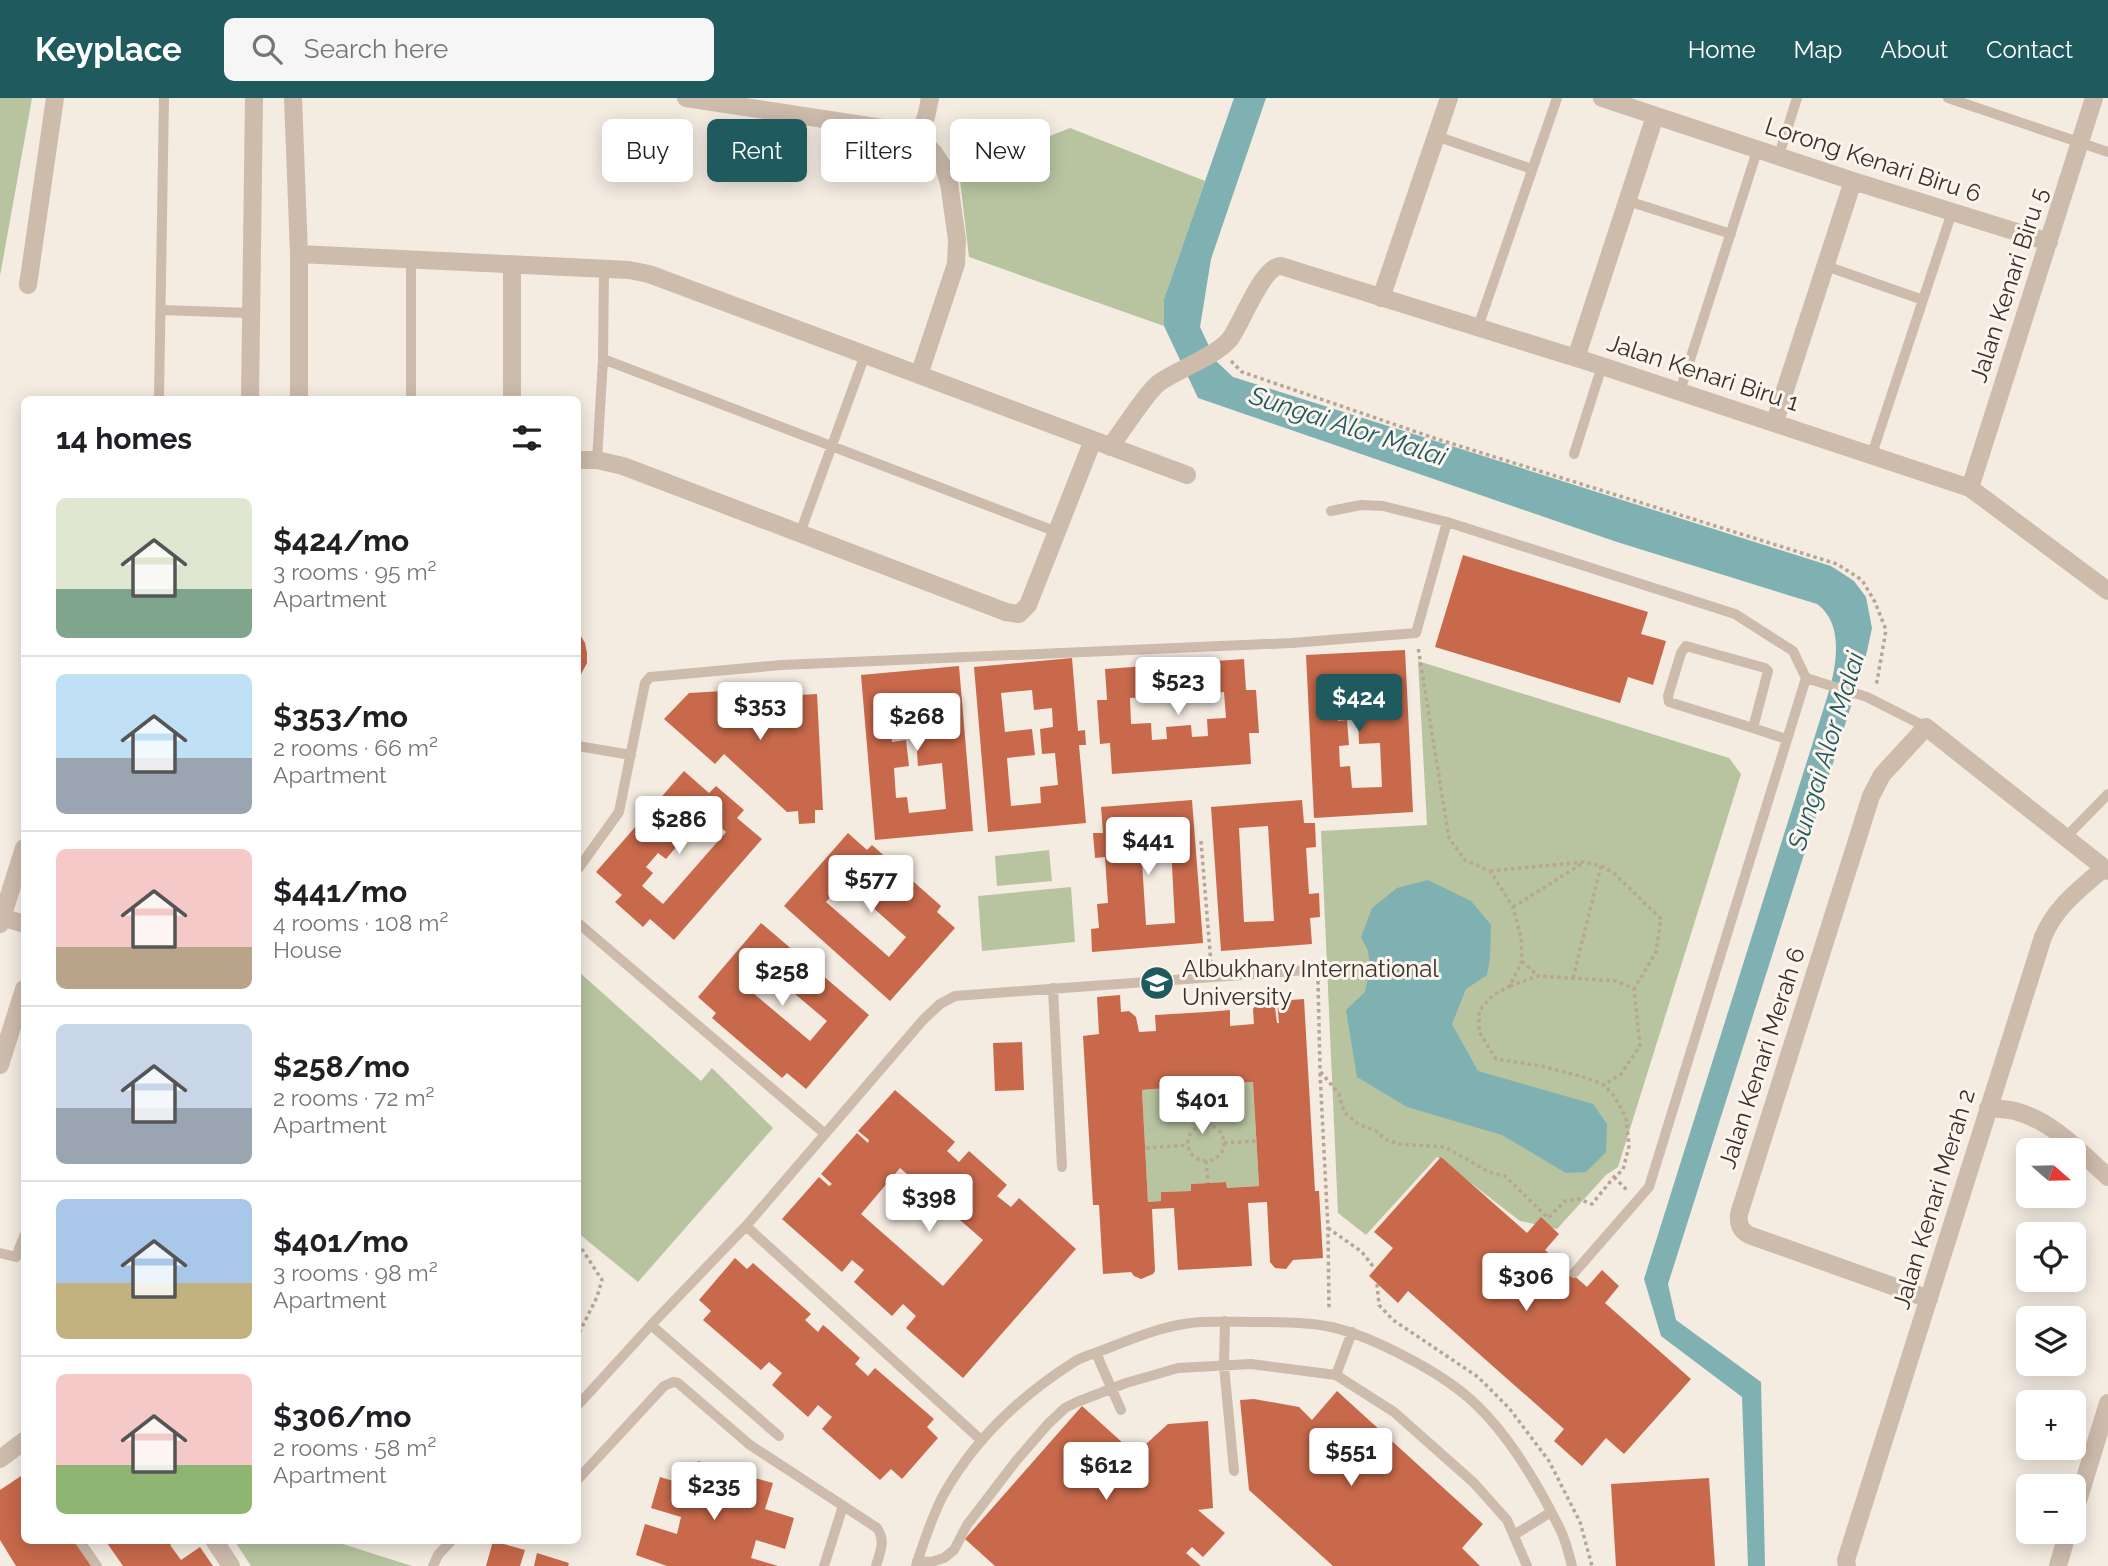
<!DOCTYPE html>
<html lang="en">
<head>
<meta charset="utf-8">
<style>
  body { margin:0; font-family:Raleway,sans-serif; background:#f6f6f6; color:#202124; height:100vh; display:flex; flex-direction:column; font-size:26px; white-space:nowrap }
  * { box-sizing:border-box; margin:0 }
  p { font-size:23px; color:#757577 }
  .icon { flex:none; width:38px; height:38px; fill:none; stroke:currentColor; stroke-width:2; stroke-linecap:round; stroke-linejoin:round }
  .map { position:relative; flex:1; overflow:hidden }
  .side { position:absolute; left:21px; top:298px; width:560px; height:1148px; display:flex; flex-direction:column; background:#fff; border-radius:10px; box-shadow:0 4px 18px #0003 }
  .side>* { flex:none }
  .top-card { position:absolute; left:602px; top:21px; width:665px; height:63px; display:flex; gap:14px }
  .needle { width:46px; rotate:110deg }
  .buttons { position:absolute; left:2016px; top:1040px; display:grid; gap:14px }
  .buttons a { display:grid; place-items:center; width:70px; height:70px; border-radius:10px; background:#fff; box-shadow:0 4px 18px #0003; font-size:35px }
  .price { position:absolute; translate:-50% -60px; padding:0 16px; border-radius:7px; background:#fff; color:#222; font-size:23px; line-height:46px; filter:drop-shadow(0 2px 4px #0008) }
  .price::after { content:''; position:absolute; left:50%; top:42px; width:21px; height:16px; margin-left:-10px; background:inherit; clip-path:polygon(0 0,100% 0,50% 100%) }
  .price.on { background:#1f5a5e; color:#fff }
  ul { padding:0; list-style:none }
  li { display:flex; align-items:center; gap:21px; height:175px; padding:0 35px }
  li+li { border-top:2px solid #e0e0e0 }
  li span { display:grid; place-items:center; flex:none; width:196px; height:140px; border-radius:10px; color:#555 }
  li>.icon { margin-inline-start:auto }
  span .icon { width:84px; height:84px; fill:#fffc; stroke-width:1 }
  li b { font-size:30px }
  h2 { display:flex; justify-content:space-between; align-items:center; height:84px; padding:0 35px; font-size:30px }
  .pill { padding:0 24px; border-radius:10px; background:#fff; box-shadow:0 4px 18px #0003; font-size:24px; line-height:63px }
  .pill.on { background:#1f5a5e; color:#fff }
  header { display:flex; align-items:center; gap:42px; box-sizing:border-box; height:98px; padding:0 35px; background:#1f5a5e; color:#fff }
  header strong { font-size:33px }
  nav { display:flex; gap:38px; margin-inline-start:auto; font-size:24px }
  .search { width:490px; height:63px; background:#f6f6f6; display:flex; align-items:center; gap:18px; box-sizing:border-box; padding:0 24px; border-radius:10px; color:#757577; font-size:26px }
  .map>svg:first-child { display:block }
</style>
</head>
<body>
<header>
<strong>Keyplace</strong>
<div class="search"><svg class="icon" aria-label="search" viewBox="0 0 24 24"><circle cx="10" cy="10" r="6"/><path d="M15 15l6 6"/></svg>Search here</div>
<nav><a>Home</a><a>Map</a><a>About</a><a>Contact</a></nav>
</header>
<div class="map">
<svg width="2108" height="1468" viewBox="0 0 2108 1468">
  <rect width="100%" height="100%" fill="#f4ebe1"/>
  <path fill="#b8c4a0" d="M 0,0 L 32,0 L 0,178 Z
    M 1070,30 L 1205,83 L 1164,201 L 1164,228 L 969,159 L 959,74 Z
    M 1418,563 L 1729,660 L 1741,676 L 1618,1069 L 1606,1077 L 1557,1131 L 1520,1123 L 1437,1059 L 1366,1137 L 1338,1115 L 1321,733 L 1427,727 Z
    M 1049,752 L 1052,783 L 997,788 L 995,758 Z
    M 1071,789 L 1075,844 L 982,853 L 978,798 Z
    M 578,873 L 701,983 L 712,970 L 773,1030 L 638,1184 L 578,1135 Z
    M 1253,984 L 1259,1088 L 1227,1090 L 1226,1084 L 1191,1086 L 1191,1093 L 1161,1094 L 1161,1103 L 1148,1104 L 1142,992 L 1178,989 L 1179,1000 L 1211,998 L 1211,987 Z
    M 234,1442 L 330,1442 L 412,1468 L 251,1468 Z"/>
  <path fill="#7fb0b2" d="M 1234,0 L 1266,0 L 1211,161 L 1200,229 L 1216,263 L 1233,279 L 1831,468 L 1854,483 L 1866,499 L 1872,530 L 1864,567 L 1668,1186 L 1676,1222 L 1761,1284 L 1765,1468 L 1748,1468 L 1742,1299 L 1661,1238 L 1644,1181 L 1830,590 C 1837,562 1843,525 1817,506 L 1617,444 L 1198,300 L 1164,228 L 1164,201 Z
    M 1428,782 L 1471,803 L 1491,827 L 1490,860 L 1487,877 L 1466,891 L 1452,926 L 1478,973 L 1593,1006 L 1607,1026 L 1606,1054 L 1586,1074 L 1566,1075 L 1502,1037 L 1407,1009 L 1357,979 L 1346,912 L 1365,894 L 1370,869 L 1368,853 L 1361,839 L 1372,810 L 1397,790 Z"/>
  <path fill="#c8694b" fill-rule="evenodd" d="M 1463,457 L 1648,514 L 1641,536 L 1666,543 L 1653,587 L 1628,579 L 1620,605 L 1435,549 Z
    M 578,533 L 585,545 L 587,555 L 587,565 L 578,582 Z
    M 1405,552 L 1413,714 L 1314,720 L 1306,557 ZM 1376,579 L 1378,621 L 1358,622 L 1359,646 L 1380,645 L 1382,689 L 1352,690 L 1350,668 L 1340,669 L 1339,648 L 1349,647 L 1347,622 L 1338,623 L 1337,604 L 1347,603 L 1346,581 Z
    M 1072,560 L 1078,633 L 1085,632 L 1086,647 L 1079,647 L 1086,725 L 988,734 L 974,569 ZM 1032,592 L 1034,612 L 1052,610 L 1053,629 L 1040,631 L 1042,656 L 1055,655 L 1058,687 L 1040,689 L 1041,705 L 1011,708 L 1007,660 L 1035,657 L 1032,631 L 1005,634 L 1001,595 Z
    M 1244,561 L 1246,592 L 1256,592 L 1259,635 L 1249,635 L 1251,666 L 1112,676 L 1110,645 L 1100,646 L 1097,602 L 1107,602 L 1105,571 ZM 1224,594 L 1226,620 L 1207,621 L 1208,638 L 1192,639 L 1191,627 L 1166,629 L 1167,641 L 1152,642 L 1151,625 L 1131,626 L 1130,600 Z
    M 959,568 L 973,733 L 875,742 L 861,577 ZM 937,598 L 940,639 L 916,641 L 918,668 L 942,665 L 946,711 L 909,715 L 907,699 L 896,700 L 894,670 L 909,668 L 906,642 L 892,644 L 890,619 L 902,619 L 901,602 Z
    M 759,591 L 760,599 L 817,596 L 823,712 L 815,712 L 815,725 L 799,726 L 798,713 L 787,714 L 724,656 L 715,666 L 664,621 L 689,595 Z
    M 684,673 L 709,695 L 716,688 L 744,712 L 737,720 L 762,741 L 674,842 L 650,821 L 643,829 L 615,804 L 622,797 L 596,774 ZM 698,709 L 726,734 L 663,806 L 642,788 L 653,775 L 646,769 L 658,755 L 666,761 L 682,742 L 674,736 L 679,730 L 687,736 L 700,721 L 692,715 Z
    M 1192,702 L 1203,845 L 1092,854 L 1091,831 L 1099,830 L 1097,806 L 1108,805 L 1105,759 L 1095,760 L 1093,735 L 1103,735 L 1101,709 ZM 1170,730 L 1175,825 L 1146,827 L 1140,732 Z
    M 1302,702 L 1304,725 L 1315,725 L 1316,749 L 1306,750 L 1309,796 L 1319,795 L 1320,819 L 1310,820 L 1312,846 L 1221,853 L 1211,709 ZM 1268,728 L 1274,823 L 1244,824 L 1239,730 Z
    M 848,735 L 867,752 L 872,747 L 941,808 L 937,814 L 955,830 L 890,903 L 784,808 ZM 844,784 L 906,839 L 889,859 L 826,804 Z
    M 761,825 L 869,917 L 806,991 L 787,975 L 782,980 L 712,920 L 716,915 L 698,899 ZM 763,869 L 827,923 L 810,943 L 746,889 Z
    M 1120,897 L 1121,914 L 1129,913 L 1136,919 L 1139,934 L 1156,933 L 1155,917 L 1207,914 L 1230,912 L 1230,928 L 1254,926 L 1253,911 L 1258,905 L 1266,903 L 1275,909 L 1277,925 L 1279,925 L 1277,903 L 1304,901 L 1315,1093 L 1319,1093 L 1323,1160 L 1293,1162 L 1286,1171 L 1275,1170 L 1270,1164 L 1267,1104 L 1248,1105 L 1252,1168 L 1178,1172 L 1174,1110 L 1152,1111 L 1155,1173 L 1153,1176 L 1141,1181 L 1134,1178 L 1131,1174 L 1103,1176 L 1099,1107 L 1093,1107 L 1083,938 L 1099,936 L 1097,899 ZM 1253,984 L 1259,1088 L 1227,1090 L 1226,1084 L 1191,1086 L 1191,1093 L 1161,1094 L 1161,1103 L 1148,1104 L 1142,992 L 1178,989 L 1178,1000 L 1202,999 L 1211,998 L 1211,987 Z
    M 1022,944 L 1024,992 L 995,993 L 993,945 Z
    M 895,992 L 955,1044 L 947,1053 L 959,1064 L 969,1053 L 1007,1087 L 997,1098 L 1011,1109 L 1019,1100 L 1076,1151 L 963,1280 L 906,1230 L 916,1218 L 903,1206 L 892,1218 L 854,1184 L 864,1172 L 852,1162 L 842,1174 L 782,1121 L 819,1079 L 829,1088 L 832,1086 L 821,1076 L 857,1035 L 868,1045 L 869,1042 L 858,1033 ZM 900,1070 L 983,1142 L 943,1188 L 861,1116 Z
    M 1441,1059 L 1527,1135 L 1541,1119 L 1559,1136 L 1545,1152 L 1587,1189 L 1602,1172 L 1619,1188 L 1605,1205 L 1691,1281 L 1624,1356 L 1606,1340 L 1582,1368 L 1554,1343 L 1564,1331 L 1408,1193 L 1398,1205 L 1369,1178 L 1393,1150 L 1374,1134 Z
    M 735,1160 L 747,1171 L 753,1165 L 811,1216 L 805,1222 L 818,1234 L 823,1227 L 828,1231 L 860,1260 L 855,1266 L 868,1278 L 875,1270 L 934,1321 L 927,1329 L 938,1340 L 902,1381 L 891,1371 L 880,1382 L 822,1331 L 832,1319 L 818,1307 L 808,1319 L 772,1287 L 782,1275 L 769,1264 L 761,1272 L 703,1222 L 711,1213 L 699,1202 Z
    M 1337,1293 L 1483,1426 L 1462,1450 L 1480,1468 L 1333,1468 L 1249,1392 L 1240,1302 L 1254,1301 L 1299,1309 L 1312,1322 Z
    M 1082,1308 L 1135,1356 L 1168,1326 L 1208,1323 L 1213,1410 L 1198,1412 L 1225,1435 L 1203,1459 L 1192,1449 L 1186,1455 L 1201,1468 L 995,1468 L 965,1441 Z
    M 698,1363 L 729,1373 L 721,1398 L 734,1401 L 741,1376 L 773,1385 L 765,1411 L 794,1420 L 785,1451 L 756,1442 L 751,1460 L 778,1468 L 667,1468 L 636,1457 L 645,1426 L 677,1436 L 681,1419 L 651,1410 L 660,1379 L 690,1388 Z
    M 24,1376 L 24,1442 L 75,1442 L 92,1468 L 16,1468 L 0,1442 L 0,1392 Z
    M 1709,1380 L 1715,1468 L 1616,1468 L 1611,1386 Z
    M 105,1442 L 177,1442 L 170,1447 L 181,1462 L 200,1449 L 213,1468 L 123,1468 Z
    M 493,1443 L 525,1452 L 520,1468 L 486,1468 Z
    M 537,1455 L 569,1465 L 568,1468 L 534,1468 Z"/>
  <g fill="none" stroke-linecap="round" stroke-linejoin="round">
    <path stroke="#b9a596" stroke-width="3.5" stroke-dasharray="3.5 3.5" stroke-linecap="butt" d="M 1231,263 L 1242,274 L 1434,340 L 1837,466 L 1862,482 L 1875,504 L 1886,532 L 1876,589
      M 1201,743 L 1211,866
      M 1490,773 L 1584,764 L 1601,768 L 1615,776 L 1661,821 L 1656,854 L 1634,891
      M 1513,809 L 1583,765
      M 1522,863 L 1538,878
      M 1573,880 L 1601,768
      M 1318,883 L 1320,973 L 1339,996 L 1344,1014 L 1359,1027 L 1375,1032 L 1385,1041 L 1398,1046 L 1445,1049 L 1489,1074 L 1505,1078 L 1548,1120 L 1565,1103 L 1579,1101 L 1592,1106 L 1614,1079 L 1623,1072 L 1629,1048 L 1626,1019 L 1614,998 L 1604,987 L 1587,980 L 1542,968 L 1496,961 L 1479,934 L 1479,913 L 1493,897 L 1510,888 L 1522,863 L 1521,839 L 1513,809 L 1490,773 L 1465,762 L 1449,740 L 1418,549
      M 1510,888 L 1538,878 L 1616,883 L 1634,891 L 1640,948 L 1621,976 L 1604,987
      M 1320,975 L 1328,1130 L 1329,1212
      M 1202,999 L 1204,1028
      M1188 1045a18 18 0 1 1 36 0a18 18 0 1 1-36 0Z
      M 1224,1045 L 1257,1043
      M 1146,1050 L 1188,1047
      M 1206,1063 L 1208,1085
      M 1614,1079 L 1627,1092
      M 1328,1130 L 1362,1154 L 1375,1171
      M 578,1145 L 602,1182 L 597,1199 L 578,1237
      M 1377,1186 L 1379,1207 L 1393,1222 L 1478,1279 L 1509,1310 L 1549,1363 L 1580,1424 L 1592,1468"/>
    <path stroke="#cdbbac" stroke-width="10" d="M 1948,0 L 2108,54
      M 1436,38 L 1532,71
      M 1779,57 L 1797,0
      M 1628,103 L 1731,136
      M 411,162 L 411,301
      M 1826,168 L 1923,202
      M 161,212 L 250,215
      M 1478,229 L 1557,0
      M 603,261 L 1057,434
      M 1680,293 L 1758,50
      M 159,301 L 164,0
      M 1574,356 L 1602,268
      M 1872,356 L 1952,114
      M 597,362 L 603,261 L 604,171
      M 1331,413 L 1361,407 L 1383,408 L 1447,424 L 1735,516 L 1793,553 L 1806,580 L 1867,599 L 1926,629
      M 800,435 L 865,257
      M 1686,548 L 1765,570 L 1768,573 L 1753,630 L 1669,604 L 1668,598 L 1681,555 Z
      M 1753,630 L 1786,641
      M 578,648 L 631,657
      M 2065,740 L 2108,696
      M 578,771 L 619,714 L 645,585 L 650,579 L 782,567 L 1292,545 L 1416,535 L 1447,424
      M 578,825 L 824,1035
      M 1053,890 L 1062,1069
      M 746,1128 L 981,1342
      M 0,1155 L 16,1159 L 24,1138
      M 1574,1175 L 1649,1089 L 1806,580
      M 1225,1223 L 1224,1268 L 1234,1373
      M 651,1227 L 779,1338
      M 1096,1255 L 1121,1312
      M 1336,1277 L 1352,1234
      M 578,1307 L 651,1227 L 746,1128 L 923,922 L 940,906 L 955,898 L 1308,872
      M 578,1381 L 664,1288 L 673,1284 L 678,1285 L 750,1347 L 877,1430 C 886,1443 880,1454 876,1468
      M 1514,1437 L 1551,1414
      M 79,1442 L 97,1468
      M 917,1463 L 931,1464 L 944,1460 L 954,1452 L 967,1427 L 1016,1363 L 1048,1326 L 1065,1310 L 1077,1304 L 1126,1285 L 1178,1270 L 1251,1266 L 1336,1277 L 1394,1314 L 1474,1385 L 1507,1422 L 1527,1468
      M 433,1468 L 438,1457 L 452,1442
      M 824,1468 L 843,1408
      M 916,1468 C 923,1446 934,1413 945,1394 C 976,1340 1022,1297 1074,1264 C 1081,1259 1090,1257 1098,1254 C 1127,1243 1153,1231 1184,1226 C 1208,1222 1233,1224 1258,1224 C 1281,1224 1304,1224 1326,1228 C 1366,1235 1432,1270 1463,1295 C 1504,1328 1538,1386 1561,1433 C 1566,1444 1569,1456 1572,1468"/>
    <path stroke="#cdbbac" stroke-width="18" d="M 293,0 L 299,156 L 299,301
      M 686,0 L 915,35
      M 1602,0 L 1853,83 L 2049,144
      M 299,156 L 629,172 L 649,176 L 1187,377
      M 28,187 L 55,0
      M 1381,200 L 1449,0
      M 1576,260 L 1655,18
      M 919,277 L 956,166 L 957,142 L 949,85 L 944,70 L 934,55 L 915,35 C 927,26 927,13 930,0
      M 250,301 L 254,0
      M 512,301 L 512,166
      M 1775,323 L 1853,83
      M 1110,349 C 1121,335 1148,292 1160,284 C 1179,271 1216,258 1230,241 C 1242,225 1262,168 1281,168 L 1602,268 L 1970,390 L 2108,493
      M 578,362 L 597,362 L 623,368 L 1006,514 L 1019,516 L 1028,507 L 1093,342
      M 1970,390 L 2094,0
      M 2,819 L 24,826
      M 0,826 L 24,750
      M 0,967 L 24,891
      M 1988,1010 C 1997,1011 2007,1011 2015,1013 C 2053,1023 2080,1054 2108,1079
      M 1929,1201 L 1749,1137 C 1740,1132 1738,1126 1739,1116 L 1871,698 L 1882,677 L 1926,629 L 2108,773
      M 0,1361 L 24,1343
      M 2074,1416 L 2108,1305
      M 214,1442 L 231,1468
      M 1847,1468 L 1846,1462 L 2043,839 C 2056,808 2080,791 2104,770
      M 2058,1468 L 2068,1433"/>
  </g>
  <defs>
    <g id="university-disc" transform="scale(1.75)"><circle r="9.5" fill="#1f5a5e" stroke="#fbf5ee"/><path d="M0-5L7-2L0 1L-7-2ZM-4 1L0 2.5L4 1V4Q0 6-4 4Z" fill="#fff"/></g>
  </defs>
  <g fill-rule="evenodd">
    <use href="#university-disc" x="1157" y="885"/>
  </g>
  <g text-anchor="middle" stroke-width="6" stroke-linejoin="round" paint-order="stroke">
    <g font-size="24" fill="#3b302b" stroke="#fbf5ee">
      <text transform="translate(1873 62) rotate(18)" y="8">Lorong Kenari Biru 6</text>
      <text transform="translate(2009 187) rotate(-72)" y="8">Jalan Kenari Biru 5</text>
      <text transform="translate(1703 275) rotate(18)" y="8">Jalan Kenari Biru 1</text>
      <text transform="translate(1762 960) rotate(-72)" y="8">Jalan Kenari Merah 6</text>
      <text transform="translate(1934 1101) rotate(-73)" y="8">Jalan Kenari Merah 2</text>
    </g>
    <g font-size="24" fill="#3b302b" stroke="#fbf5ee" text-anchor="start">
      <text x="1182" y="879">Albukhary International<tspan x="1182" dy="28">University</tspan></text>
    </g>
    <g font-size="26" font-style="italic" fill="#1f5a5e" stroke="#fbf5ee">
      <text transform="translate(1348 328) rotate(18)" y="9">Sungai Alor Malai</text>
      <text transform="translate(1826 653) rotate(-73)" y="9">Sungai Alor Malai</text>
    </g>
  </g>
</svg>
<div class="buttons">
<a><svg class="needle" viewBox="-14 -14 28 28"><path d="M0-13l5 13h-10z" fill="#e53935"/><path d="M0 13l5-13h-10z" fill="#757577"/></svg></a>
<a><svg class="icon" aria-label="locate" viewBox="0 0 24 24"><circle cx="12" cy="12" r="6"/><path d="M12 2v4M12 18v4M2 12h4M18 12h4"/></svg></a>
<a><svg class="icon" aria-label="layers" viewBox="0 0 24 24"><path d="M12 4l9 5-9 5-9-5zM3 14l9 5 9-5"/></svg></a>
<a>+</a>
<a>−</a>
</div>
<b class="price" style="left:1178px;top:619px">$523</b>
<b class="price on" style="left:1359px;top:636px">$424</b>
<b class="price" style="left:760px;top:644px">$353</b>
<b class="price" style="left:917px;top:655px">$268</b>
<b class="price" style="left:679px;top:758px">$286</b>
<b class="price" style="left:1148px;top:779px">$441</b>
<b class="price" style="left:871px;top:817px">$577</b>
<b class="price" style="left:782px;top:910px">$258</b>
<b class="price" style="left:1202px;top:1038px">$401</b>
<b class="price" style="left:929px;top:1136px">$398</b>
<b class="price" style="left:1526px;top:1215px">$306</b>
<b class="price" style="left:1351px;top:1390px">$551</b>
<b class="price" style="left:1106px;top:1404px">$612</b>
<b class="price" style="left:714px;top:1424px">$235</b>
<div class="top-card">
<a class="pill">Buy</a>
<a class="pill on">Rent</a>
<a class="pill">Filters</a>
<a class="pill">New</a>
</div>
<section class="side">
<h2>14 homes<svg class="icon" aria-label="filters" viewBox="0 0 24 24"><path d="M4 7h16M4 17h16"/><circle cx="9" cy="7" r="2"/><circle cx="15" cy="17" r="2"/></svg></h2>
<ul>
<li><span style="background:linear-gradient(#dfe7d0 65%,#7fa58c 0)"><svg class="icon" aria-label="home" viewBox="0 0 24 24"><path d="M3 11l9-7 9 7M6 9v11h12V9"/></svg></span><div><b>$424/mo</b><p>3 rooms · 95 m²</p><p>Apartment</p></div></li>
<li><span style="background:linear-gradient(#bfe0f5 60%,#9aa5b1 0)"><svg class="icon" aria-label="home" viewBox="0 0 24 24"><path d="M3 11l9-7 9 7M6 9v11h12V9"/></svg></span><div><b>$353/mo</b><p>2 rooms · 66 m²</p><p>Apartment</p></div></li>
<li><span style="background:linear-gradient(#f6c9c9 70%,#b9a48a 0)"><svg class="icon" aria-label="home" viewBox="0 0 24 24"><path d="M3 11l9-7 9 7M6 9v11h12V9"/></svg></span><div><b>$441/mo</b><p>4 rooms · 108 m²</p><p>House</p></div></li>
<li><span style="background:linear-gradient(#c9d6e8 60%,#9aa5b1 0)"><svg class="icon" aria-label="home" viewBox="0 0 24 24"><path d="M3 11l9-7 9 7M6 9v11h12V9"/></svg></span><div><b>$258/mo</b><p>2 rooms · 72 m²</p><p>Apartment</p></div></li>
<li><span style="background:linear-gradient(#a9c7e8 60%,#c2b280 0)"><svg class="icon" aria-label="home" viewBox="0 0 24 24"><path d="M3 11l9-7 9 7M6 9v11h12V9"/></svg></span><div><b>$401/mo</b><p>3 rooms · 98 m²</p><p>Apartment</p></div></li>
<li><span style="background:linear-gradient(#f6c9c9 65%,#8fb573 0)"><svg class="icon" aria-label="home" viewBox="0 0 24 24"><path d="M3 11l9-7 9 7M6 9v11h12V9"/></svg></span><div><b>$306/mo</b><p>2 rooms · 58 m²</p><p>Apartment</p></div></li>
</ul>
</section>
</div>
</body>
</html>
